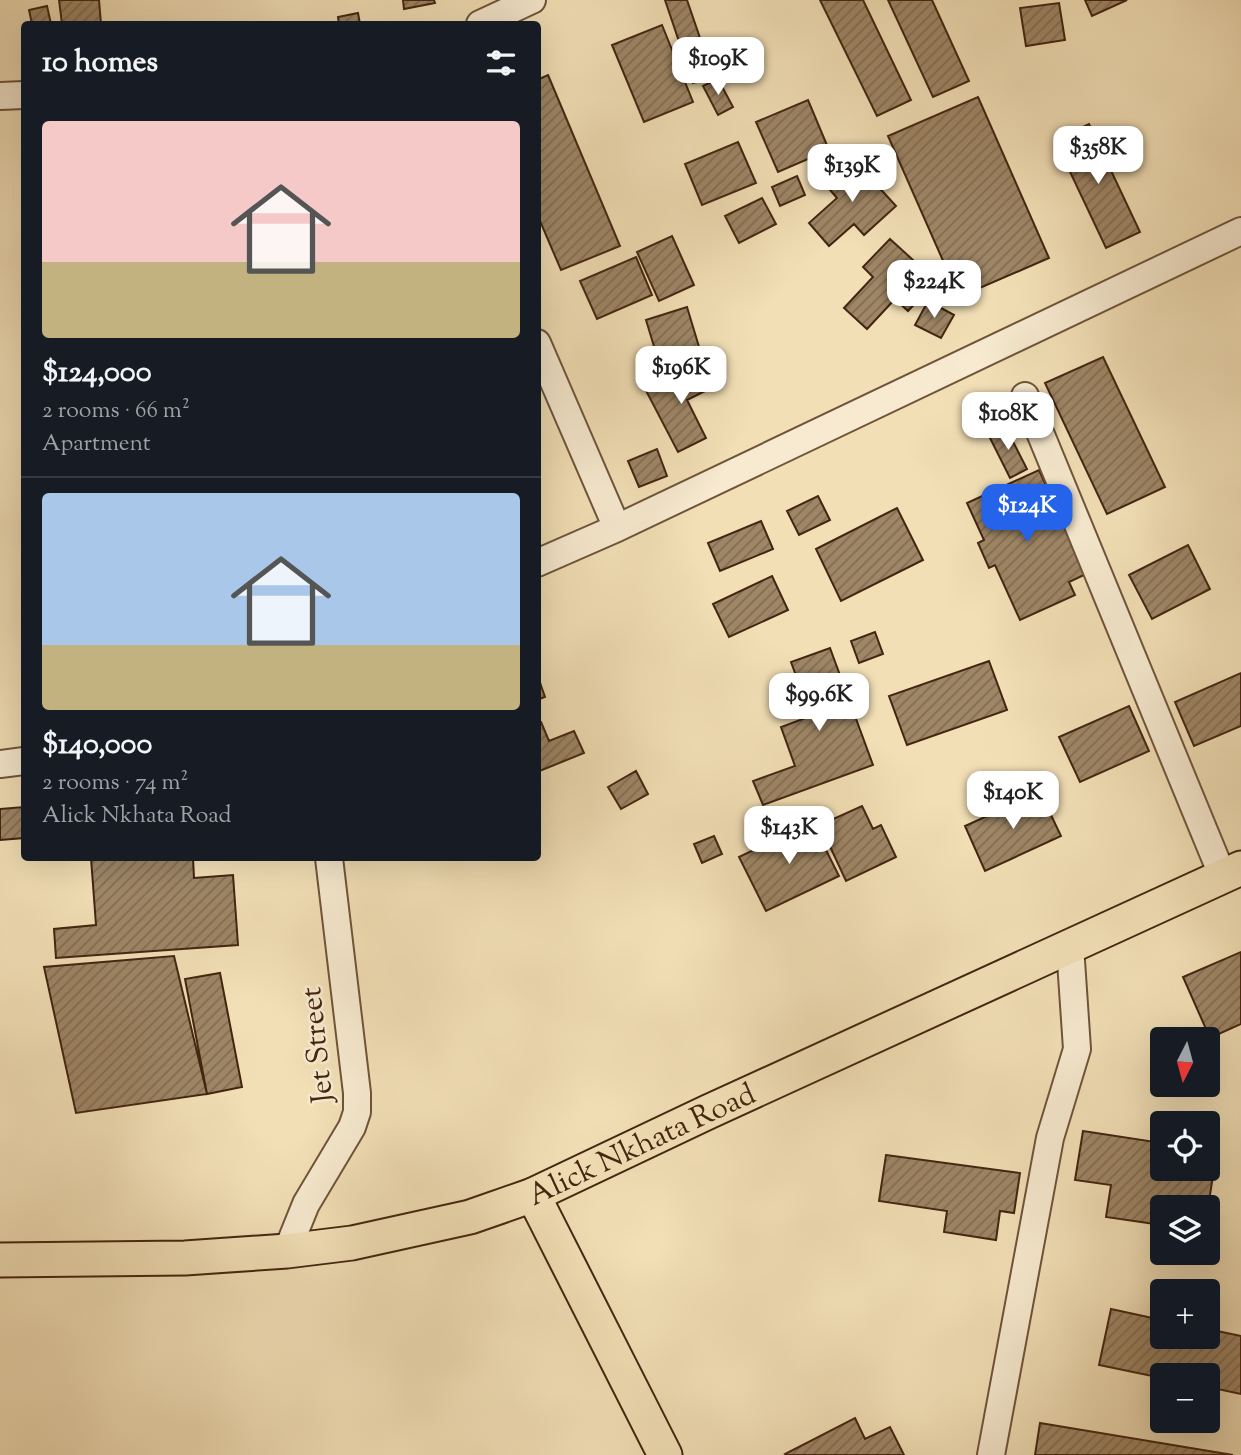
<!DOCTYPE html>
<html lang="en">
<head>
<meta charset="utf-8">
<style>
  body { margin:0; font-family:"Sorts Mill Goudy",serif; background:#20242c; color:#f1f3f6; height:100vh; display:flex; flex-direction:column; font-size:26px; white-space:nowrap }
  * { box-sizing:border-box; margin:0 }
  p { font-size:23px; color:#9ea1a6 }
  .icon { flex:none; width:38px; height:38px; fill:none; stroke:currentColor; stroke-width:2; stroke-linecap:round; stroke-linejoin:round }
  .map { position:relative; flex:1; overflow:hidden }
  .side { position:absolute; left:21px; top:21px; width:520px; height:840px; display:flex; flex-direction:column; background:#171b24; border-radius:7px; box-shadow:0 7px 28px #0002 }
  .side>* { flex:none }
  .needle { width:46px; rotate:186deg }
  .tools { position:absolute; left:1150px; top:1027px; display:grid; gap:14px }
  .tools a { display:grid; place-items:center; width:70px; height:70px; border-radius:7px; background:#171b24; box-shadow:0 7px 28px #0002; font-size:35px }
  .price { position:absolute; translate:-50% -60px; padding:0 16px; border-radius:14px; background:#fff; color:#222; font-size:23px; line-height:46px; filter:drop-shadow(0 2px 4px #0008) }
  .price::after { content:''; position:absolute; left:50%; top:42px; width:21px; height:16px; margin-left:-10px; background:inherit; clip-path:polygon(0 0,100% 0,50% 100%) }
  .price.active { background:#2563eb; color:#fff }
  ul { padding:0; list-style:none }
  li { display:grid; align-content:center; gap:14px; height:371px; padding:0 21px }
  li+li { border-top:2px solid #363941 }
  li span { display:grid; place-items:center; height:217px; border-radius:7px; color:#555 }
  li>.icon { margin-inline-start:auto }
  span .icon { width:126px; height:126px; fill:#fffc; stroke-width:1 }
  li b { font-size:30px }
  h2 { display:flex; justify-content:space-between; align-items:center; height:84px; padding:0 21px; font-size:30px }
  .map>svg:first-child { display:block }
</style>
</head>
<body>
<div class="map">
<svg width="1241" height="1455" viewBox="0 0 1241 1455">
  <defs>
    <pattern id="building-hatch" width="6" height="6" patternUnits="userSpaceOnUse" patternTransform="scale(1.75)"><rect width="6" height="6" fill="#9e8666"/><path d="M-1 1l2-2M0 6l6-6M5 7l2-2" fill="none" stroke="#826d53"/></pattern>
  </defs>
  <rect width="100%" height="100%" fill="#f2dfb6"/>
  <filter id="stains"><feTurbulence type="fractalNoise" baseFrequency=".00286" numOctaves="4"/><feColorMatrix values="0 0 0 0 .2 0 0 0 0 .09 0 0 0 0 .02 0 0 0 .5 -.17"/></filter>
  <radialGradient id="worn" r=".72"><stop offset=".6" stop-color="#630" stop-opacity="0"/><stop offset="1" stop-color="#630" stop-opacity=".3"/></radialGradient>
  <path fill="url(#building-hatch)" stroke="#432510" stroke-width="2" d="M 59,0 L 99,0 L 101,24 L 62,24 Z
    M 403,0 L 434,0 L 435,3 L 404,9 Z
    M 665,0 L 687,0 L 713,76 L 693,83 Z
    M 820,0 L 863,0 L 911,100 L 877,116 Z
    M 888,0 L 932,0 L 969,81 L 933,97 Z
    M 1085,0 L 1127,0 L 1092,16 Z
    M 1059,3 L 1065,40 L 1026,46 L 1020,8 Z
    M 47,6 L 51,24 L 32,24 L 29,10 Z
    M 358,13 L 360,24 L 339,24 L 338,17 Z
    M 662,25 L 693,102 L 644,122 L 612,45 Z
    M 548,75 L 620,246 L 561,270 L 537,214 L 537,80 Z
    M 718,79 L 733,107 L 718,115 L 703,86 Z
    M 978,97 L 1049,258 L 959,297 L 888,136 Z
    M 808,100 L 829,150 L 778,172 L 756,122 Z
    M 1089,124 L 1140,232 L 1106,248 L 1055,140 Z
    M 738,142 L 756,183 L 702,205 L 685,164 Z
    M 853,159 L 896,206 L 864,235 L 854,224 L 829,246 L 809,223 L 837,198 L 825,184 Z
    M 797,176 L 805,195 L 780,206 L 772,187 Z
    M 762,198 L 776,224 L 739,243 L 725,216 Z
    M 672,236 L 694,285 L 659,301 L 637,252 Z
    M 890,239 L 936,281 L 908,311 L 895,299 L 867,329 L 844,308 L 873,277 L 863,267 Z
    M 636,257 L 652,295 L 597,319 L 580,281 Z
    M 928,301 L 954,315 L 941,338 L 915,325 Z
    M 687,307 L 703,360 L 662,373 L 646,320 Z
    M 1103,357 L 1165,487 L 1107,514 L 1045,383 Z
    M 715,367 L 723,382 L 687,400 L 706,438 L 678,452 L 642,383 L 662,373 L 670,389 Z
    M 1005,426 L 1027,469 L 1010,478 L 988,434 Z
    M 657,449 L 667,476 L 639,487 L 628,461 Z
    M 1039,470 L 1086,574 L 1069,582 L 1075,595 L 1020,620 L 995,565 L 989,568 L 978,543 L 984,540 L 967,503 Z
    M 818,496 L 830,520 L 799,535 L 787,511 Z
    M 897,508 L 923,560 L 841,601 L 816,549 Z
    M 761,521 L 773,549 L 720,571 L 708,543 Z
    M 1188,545 L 1210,589 L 1152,619 L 1129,575 Z
    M 772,576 L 788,610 L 729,637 L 713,604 Z
    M 875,632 L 883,654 L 859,663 L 851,641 Z
    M 830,648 L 873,765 L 763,805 L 753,781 L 795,766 L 781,727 L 811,716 L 791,662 Z
    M 989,661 L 1007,710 L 907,745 L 889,696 Z
    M 1241,673 L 1241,726 L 1194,746 L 1175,702 Z
    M 537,674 L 545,697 L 537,700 Z
    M 1129,706 L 1149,751 L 1080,782 L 1059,737 Z
    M 541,722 L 549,741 L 574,731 L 584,753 L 537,772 L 537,724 Z
    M 636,771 L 648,794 L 621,809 L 608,787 Z
    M 1040,792 L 1061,836 L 985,871 L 965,826 Z
    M 862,806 L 873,829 L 881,825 L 896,857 L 846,881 L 820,825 Z
    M 24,807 L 24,838 L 0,840 L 0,809 Z
    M 812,822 L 839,876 L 766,911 L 739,857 Z
    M 714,836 L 722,854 L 702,863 L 694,844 Z
    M 91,858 L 193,858 L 194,878 L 233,875 L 238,945 L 56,958 L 54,929 L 96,925 Z
    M 1241,952 L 1241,1024 L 1210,1038 L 1183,977 Z
    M 174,956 L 207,1094 L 76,1113 L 44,967 Z
    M 220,973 L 242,1087 L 207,1094 L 185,979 Z
    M 1083,1131 L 1162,1143 L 1162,1169 L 1208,1169 L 1208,1150 L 1217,1151 L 1209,1201 L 1177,1196 L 1175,1208 L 1162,1208 L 1162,1225 L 1106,1217 L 1111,1185 L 1075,1180 Z
    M 886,1155 L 1020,1173 L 1014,1213 L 1000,1211 L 996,1240 L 944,1232 L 947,1211 L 879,1201 Z
    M 1111,1309 L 1162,1320 L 1162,1337 L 1208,1337 L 1208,1329 L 1241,1336 L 1241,1394 L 1208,1387 L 1208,1376 L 1162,1376 L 1162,1378 L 1099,1365 Z
    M 855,1418 L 865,1439 L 890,1427 L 904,1455 L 786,1455 L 785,1454 Z
    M 1040,1423 L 1233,1455 L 1035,1455 Z"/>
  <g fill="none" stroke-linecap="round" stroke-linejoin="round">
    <g stroke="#6f543a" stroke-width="30">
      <path id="minor" d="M 480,24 L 532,0
        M 0,96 L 24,95
        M 537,343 L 617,528 L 537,563
        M 1025,396 L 1223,877
        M 617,528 L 1241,231
        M 0,764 L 24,761
        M 287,1251 L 306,1204 L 352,1127 L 357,1112 L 357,1093 L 329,858
        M 991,1455 L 1050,1138 L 1077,1049 L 1070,946"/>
    </g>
    <g stroke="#432510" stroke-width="37">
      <g id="major">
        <path d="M 533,1195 L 665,1455"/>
        <path id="s1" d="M 0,1260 L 185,1258 L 287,1251 L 352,1243 L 470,1217 L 533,1195 L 708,1112 L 1241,868"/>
      </g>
    </g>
    <use href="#minor" stroke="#f7ead0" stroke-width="26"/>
    <use href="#major" stroke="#f2dfb6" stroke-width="33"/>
  </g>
  <g text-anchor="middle" stroke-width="5" stroke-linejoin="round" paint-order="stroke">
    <g font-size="30" fill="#432510" stroke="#f7ead0">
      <text transform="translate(316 1045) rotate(-96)" y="10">Jet Street</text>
      <text dy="10" stroke="none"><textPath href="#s1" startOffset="660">Alick Nkhata Road</textPath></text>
    </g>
  </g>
  <rect width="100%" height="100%" filter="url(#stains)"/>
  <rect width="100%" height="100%" fill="url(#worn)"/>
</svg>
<div class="tools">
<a><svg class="needle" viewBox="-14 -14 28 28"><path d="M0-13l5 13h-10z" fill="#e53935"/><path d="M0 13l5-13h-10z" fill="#9ea1a6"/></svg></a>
<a><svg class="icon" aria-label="locate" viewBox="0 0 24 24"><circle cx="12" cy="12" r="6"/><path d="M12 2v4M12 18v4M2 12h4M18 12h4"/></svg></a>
<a><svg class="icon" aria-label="layers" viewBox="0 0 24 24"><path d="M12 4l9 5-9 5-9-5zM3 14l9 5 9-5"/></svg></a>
<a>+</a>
<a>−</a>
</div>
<b class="price" style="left:718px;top:97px">$109K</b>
<b class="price" style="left:1098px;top:186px">$358K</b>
<b class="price" style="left:852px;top:204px">$139K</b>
<b class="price" style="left:934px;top:320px">$224K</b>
<b class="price" style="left:681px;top:406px">$196K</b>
<b class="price" style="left:1008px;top:452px">$108K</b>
<b class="price active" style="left:1027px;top:544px">$124K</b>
<b class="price" style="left:819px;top:733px">$99.6K</b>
<b class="price" style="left:1013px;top:831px">$140K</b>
<b class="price" style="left:789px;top:866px">$143K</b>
<section class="side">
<h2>10 homes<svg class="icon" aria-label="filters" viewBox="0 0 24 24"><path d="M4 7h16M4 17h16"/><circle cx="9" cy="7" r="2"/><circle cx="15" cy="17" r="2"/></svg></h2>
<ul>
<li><span style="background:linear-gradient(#f6c9c9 65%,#c2b280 0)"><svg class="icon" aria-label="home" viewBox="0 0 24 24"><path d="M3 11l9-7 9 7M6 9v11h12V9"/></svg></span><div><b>$124,000</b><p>2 rooms · 66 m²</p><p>Apartment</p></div></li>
<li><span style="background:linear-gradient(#a9c7e8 70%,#c2b280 0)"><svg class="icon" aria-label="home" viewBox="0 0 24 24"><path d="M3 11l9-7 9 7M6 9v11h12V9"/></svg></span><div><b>$140,000</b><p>2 rooms · 74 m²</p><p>Alick Nkhata Road</p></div></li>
</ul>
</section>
</div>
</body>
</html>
